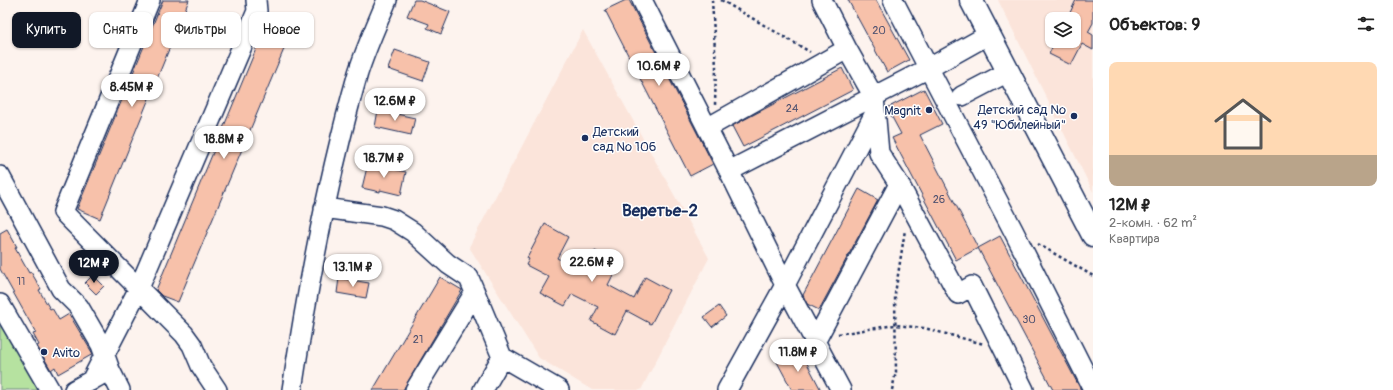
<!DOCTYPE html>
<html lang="ru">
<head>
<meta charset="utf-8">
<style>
  body { margin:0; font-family:Pangolin,sans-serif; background:#f2f2f2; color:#222; height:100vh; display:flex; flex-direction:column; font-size:15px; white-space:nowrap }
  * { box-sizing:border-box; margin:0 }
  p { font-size:13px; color:#767676 }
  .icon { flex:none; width:22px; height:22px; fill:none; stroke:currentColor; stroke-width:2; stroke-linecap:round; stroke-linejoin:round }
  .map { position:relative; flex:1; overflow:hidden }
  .drawer { display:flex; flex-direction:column; background:#fff; width:300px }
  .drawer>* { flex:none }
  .top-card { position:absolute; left:12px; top:12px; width:380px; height:36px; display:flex; gap:8px }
  .controls { position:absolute; left:1045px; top:12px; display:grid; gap:8px }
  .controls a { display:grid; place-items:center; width:36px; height:36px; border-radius:8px; background:#fff; box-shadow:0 1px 3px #0004; font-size:20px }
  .price { position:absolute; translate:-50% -34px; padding:0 9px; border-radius:14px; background:#fff; color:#222; font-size:13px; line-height:26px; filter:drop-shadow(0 1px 2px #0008) }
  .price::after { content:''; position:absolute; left:50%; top:24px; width:12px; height:9px; margin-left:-6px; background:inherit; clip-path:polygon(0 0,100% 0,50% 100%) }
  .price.on { background:#111827; color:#fff }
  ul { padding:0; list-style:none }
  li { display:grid; align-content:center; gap:8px; height:212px; padding:0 16px }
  li span { display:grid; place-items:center; height:124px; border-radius:8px; color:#555 }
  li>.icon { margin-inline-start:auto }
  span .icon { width:72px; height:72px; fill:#fffc; stroke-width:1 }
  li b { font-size:17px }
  h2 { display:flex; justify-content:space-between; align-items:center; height:48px; padding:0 16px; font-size:17px }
  .chip { padding:0 14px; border-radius:8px; background:#fff; box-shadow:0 1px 3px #0004; font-size:14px; line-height:36px }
  .chip.on { background:#111827; color:#fff }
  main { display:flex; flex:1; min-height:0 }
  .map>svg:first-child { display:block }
</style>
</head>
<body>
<main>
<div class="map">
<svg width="1093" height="390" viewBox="0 0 1093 390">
  <rect width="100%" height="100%" fill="#fdf3ee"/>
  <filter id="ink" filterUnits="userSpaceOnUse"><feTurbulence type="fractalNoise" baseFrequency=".025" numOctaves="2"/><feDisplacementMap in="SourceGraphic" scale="8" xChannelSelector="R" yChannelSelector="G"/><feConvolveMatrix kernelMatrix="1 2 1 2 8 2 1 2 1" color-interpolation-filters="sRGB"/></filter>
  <g filter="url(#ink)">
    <path fill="#fbe4da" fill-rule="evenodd" d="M 998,0 L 1093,0 L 1093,192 ZM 1052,19 L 1074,19 L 1074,41 L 1052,41 Z
      M 583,30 L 709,258 L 641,390 L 592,390 L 539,358 L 469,247 Z"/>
    <path fill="#b6e2a0" stroke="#68887f" d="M 0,318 L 42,390 L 0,390 Z"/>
    <path fill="#f7c1aa" stroke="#1b2f5e" d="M 163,0 L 189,0 L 100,219 L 77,209 Z
      M 414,0 L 420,0 L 450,12 L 441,34 L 427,28 L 429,24 L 407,16 Z
      M 626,0 L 629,0 L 713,164 L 690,176 L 605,10 Z
      M 848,0 L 876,0 L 909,60 L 887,72 Z
      M 1076,0 L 1093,0 L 1093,23 L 1088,32 L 1093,35 L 1093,50 L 1082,44 L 1071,65 L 1049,54 L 1055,41 L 1074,41 L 1074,19 L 1067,19 Z
      M 268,20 L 292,30 L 178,302 L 162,296 L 156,290 Z
      M 395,50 L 430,62 L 423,81 L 388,69 Z
      M 842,68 L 853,90 L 743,147 L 732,126 Z
      M 924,89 L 942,124 L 920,135 L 978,248 L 956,260 L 892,138 L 901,134 L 887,108 Z
      M 378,110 L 415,118 L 411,135 L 375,127 Z
      M 368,163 L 406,172 L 401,195 L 380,190 L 380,192 L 362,188 Z
      M 859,189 L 878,200 L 819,310 L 807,304 L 803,295 Z
      M 545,224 L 568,237 L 557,258 L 584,272 L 595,251 L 619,263 L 608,285 L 634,299 L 645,277 L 669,290 L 651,324 L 627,311 L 615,334 L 591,321 L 598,307 L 572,294 L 565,306 L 540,293 L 549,277 L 526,265 L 529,259 L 527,258 Z
      M 7,229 L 17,247 L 15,248 L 29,273 L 31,272 L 41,289 L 39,290 L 50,309 L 52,308 L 59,320 L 69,314 L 93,354 L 58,374 L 55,367 L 51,370 L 37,346 L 39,345 L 33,334 L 36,333 L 0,269 L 0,233 Z
      M 1000,236 L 1081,390 L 1053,390 L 978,248 Z
      M 93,275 L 104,286 L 96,294 L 85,283 Z
      M 440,277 L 462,290 L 403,390 L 373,390 Z
      M 339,278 L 369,283 L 366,298 L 337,293 Z
      M 719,306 L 726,316 L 712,327 L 704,317 Z
      M 800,350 L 821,390 L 792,390 L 777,362 Z"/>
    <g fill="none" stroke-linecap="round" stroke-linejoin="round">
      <g stroke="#1b2f5e" stroke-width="22">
        <path id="minor" d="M 150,0 L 63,212 L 184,334 L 192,345 L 201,366 L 217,390
          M 642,0 L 729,171 L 785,285 L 841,390
          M 822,0 L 847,49
          M 893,0 L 1013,230 L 1093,389
          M 962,96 L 1008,72
          M 707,128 L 847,49 L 874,97 L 879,153 L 899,184
          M 729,171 L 929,68 L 988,35
          M 0,176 L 61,289 L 79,307 L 101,345 L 110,370 L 120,390
          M 324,208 L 382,216 L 394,220 L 413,232 L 448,264 L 469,278 L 502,357 L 559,390
          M 0,304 L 50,390
          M 815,342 L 899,184 L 958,294 L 972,286 L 1024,390
          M 91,381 L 139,288 L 257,11 L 256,0
          M 74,390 L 101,375
          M 292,390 C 308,283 328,178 358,73 C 366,48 377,24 387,0
          M 415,390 L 475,292
          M 483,390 L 502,357
          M 727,390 L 785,285 L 875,113"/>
      </g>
      <g stroke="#1b2f5e" stroke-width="25">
        <path id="major" d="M 971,0 L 1093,235"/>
      </g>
      <path stroke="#1b2f5e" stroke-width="2.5" stroke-dasharray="3 3" stroke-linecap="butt" d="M 712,0 L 716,67 L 715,105
        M 721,0 L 810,52
        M 1038,244 L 1093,276
        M 838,334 L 895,325 L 924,328 L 984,344
        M 892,390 L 896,372 L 895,294 L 905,230"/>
      <use href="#minor" stroke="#fff" stroke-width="19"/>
      <use href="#major" stroke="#fff" stroke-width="22"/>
    </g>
  </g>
  <g fill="#1b2f5e" stroke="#fff" stroke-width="1.5">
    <circle cx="929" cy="110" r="4"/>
    <circle cx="1074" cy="116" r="4"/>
    <circle cx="585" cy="138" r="4"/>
    <circle cx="44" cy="352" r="4"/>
  </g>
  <g text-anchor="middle" stroke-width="3" stroke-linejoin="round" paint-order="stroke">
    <g font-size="11" fill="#525471">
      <text x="879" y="34">20</text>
      <text x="792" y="112">24</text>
      <text x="939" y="203">26</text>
      <text x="21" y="285">11</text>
      <text x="1029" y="323">30</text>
      <text x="418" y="343">21</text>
    </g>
    <g font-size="13" fill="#1b2f5e" stroke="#fff" text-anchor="end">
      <text x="1066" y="114">Детский сад №<tspan x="1066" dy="15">49 "Юбилейный"</tspan></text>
      <text x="921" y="115">Magnit</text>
      <text x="593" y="136" text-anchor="start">Детский<tspan x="593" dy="15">сад № 106</tspan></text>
      <text x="52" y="357" text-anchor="start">Avito</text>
    </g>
    <g font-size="17" font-weight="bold" fill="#1b2f5e" stroke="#fff">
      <text x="660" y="216">Веретье-2</text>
    </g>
  </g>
</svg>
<div class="controls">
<a><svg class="icon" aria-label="layers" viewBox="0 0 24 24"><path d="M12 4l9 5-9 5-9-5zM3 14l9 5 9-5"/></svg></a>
</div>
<b class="price" style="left:659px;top:87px">10.6M ₽</b>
<b class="price" style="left:132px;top:108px">8.45M ₽</b>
<b class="price" style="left:395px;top:122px">12.6M ₽</b>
<b class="price" style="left:224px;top:160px">18.8M ₽</b>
<b class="price" style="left:384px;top:179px">18.7M ₽</b>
<b class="price" style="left:592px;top:283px">22.6M ₽</b>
<b class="price on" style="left:94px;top:284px">12M ₽</b>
<b class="price" style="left:353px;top:288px">13.1M ₽</b>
<b class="price" style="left:798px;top:373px">11.8M ₽</b>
<div class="top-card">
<a class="chip on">Купить</a>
<a class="chip">Снять</a>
<a class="chip">Фильтры</a>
<a class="chip">Новое</a>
</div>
</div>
<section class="drawer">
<h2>Объектов: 9<svg class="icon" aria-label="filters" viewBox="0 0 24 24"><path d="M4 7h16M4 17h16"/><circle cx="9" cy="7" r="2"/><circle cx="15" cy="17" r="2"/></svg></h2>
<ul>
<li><span style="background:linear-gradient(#ffd9b3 75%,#b9a48a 0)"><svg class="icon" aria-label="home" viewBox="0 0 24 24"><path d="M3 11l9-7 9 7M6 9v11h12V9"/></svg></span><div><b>12M ₽</b><p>2-комн. · 62 m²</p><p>Квартира</p></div></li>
</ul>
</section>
</main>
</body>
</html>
